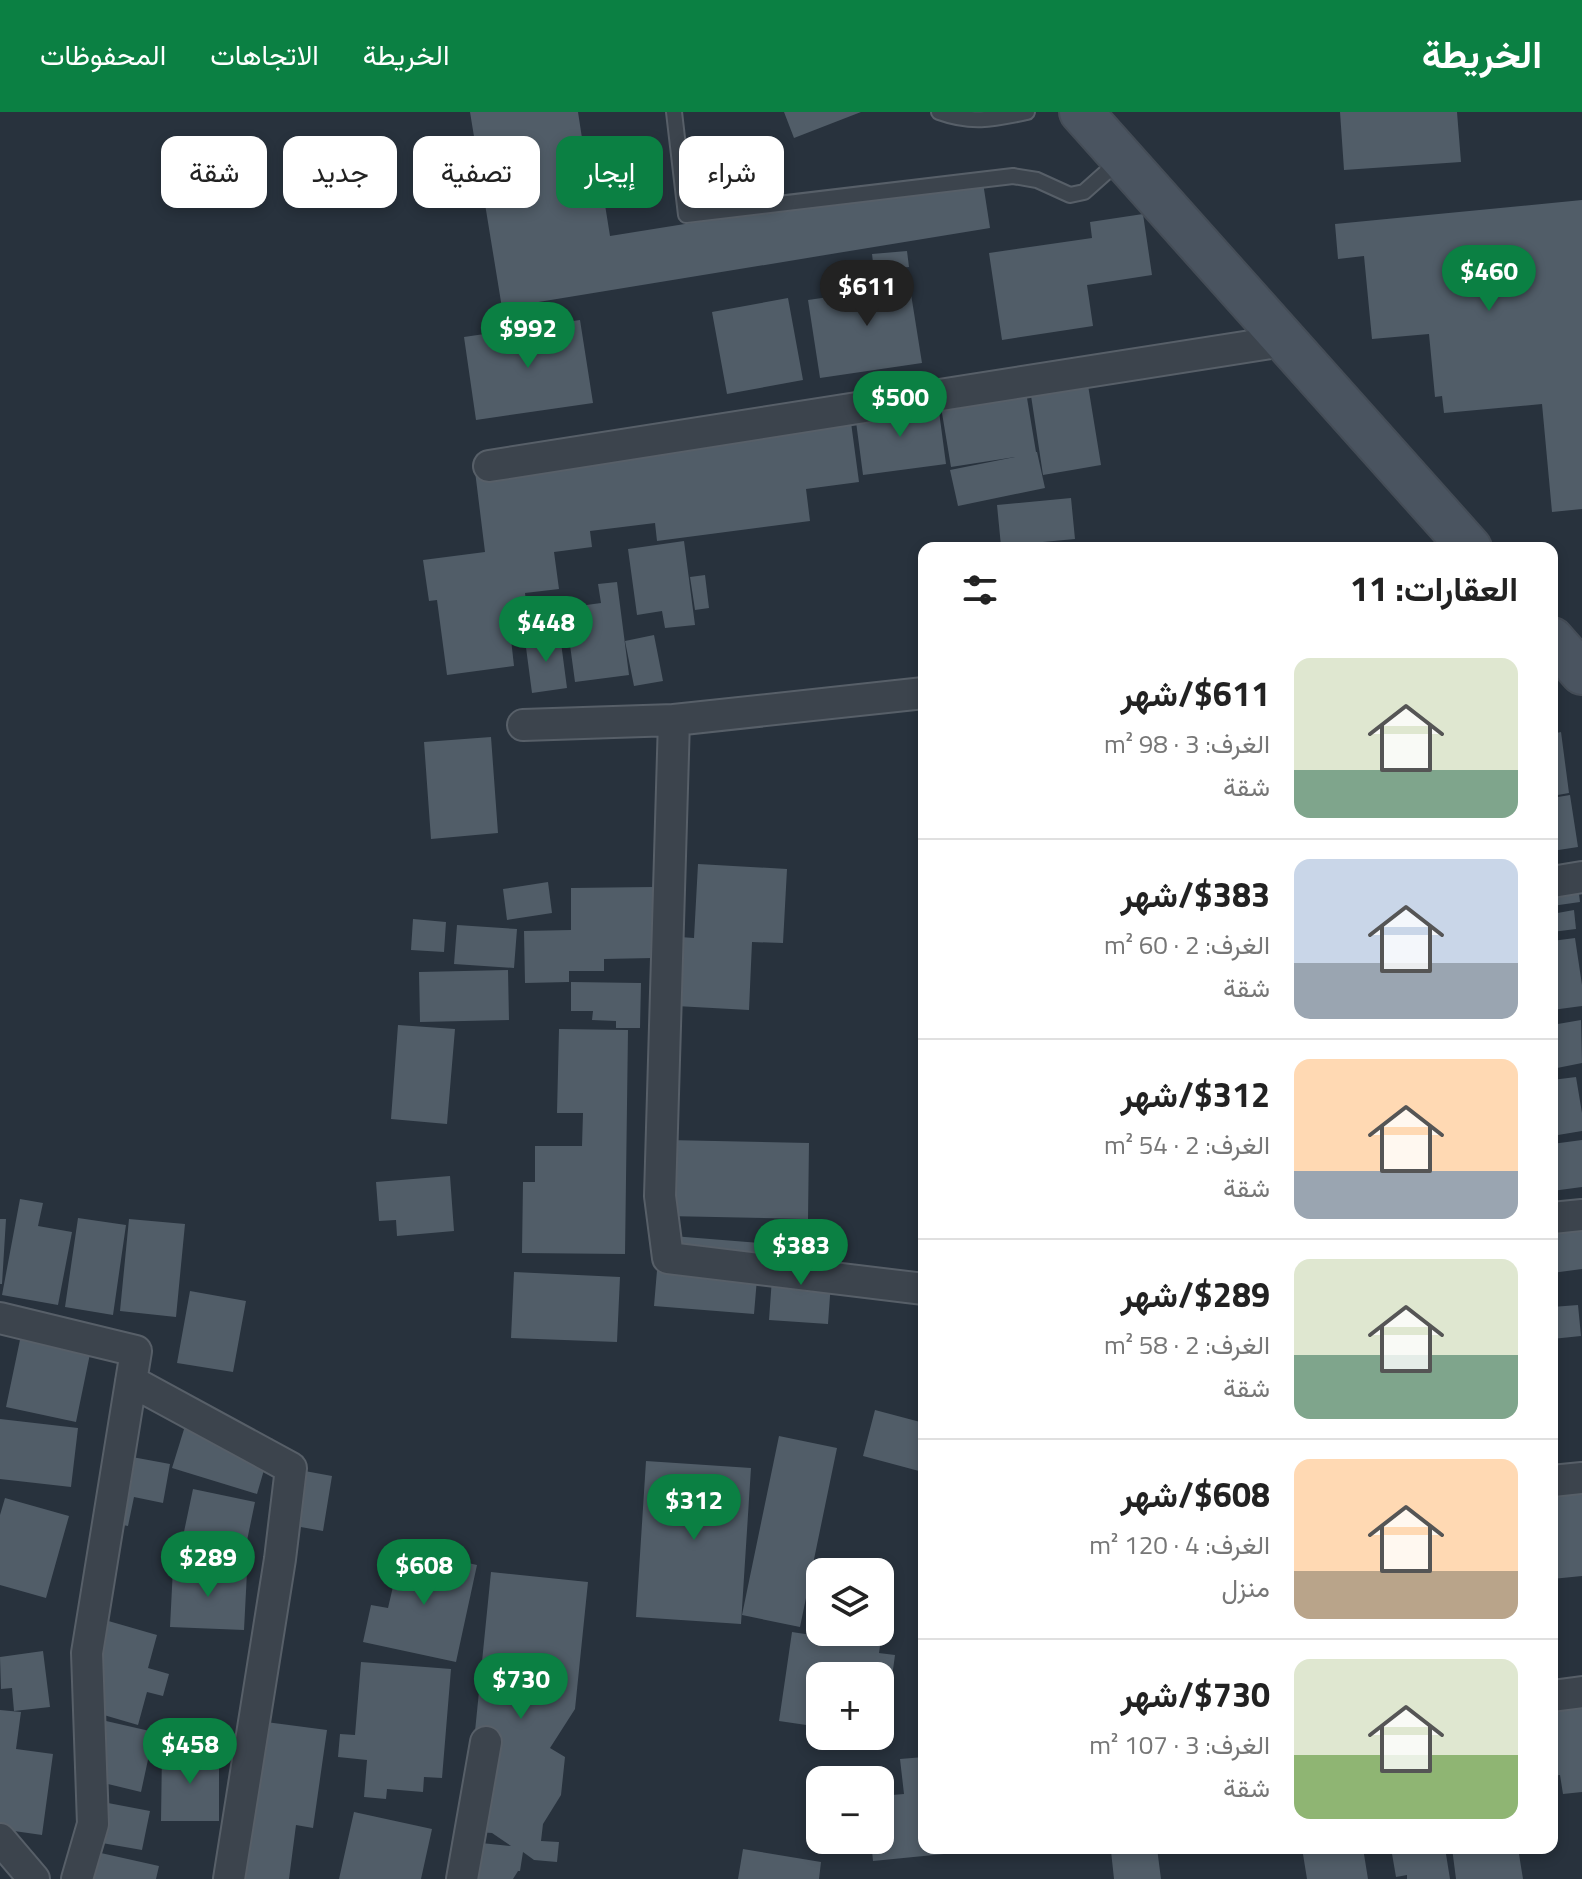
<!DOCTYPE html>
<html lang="ar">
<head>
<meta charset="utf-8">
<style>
  body { margin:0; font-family:"Titillium Web",Vazirmatn,sans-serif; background:#f6f6f6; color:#222; direction:rtl; height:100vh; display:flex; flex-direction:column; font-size:30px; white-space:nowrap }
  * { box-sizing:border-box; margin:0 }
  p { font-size:26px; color:#767676 }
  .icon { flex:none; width:44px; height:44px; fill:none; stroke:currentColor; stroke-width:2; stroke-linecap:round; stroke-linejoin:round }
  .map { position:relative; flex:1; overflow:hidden; direction:ltr }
  .sheet { position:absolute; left:918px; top:430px; width:640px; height:1312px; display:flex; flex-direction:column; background:#fff; border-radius:16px; box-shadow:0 4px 12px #0003; direction:rtl }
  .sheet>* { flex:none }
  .guide { position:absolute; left:24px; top:24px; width:760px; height:72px; direction:rtl; display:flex; gap:16px }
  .buttons { position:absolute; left:806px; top:1446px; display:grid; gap:16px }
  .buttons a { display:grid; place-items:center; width:88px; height:88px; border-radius:16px; background:#fff; box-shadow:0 4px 12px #0003; font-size:40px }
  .price { position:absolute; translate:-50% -68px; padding:0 18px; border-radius:28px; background:#0b8043; color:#fff; font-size:26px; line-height:52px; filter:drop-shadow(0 2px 4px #0008) }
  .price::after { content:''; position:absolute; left:50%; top:48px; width:24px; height:18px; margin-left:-12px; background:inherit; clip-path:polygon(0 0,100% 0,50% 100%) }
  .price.active { background:#222; color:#fff }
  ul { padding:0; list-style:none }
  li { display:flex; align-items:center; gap:24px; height:200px; padding:0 40px }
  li+li { border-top:2px solid #e0e0e0 }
  li span { display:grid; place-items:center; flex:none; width:224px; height:160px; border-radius:16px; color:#555 }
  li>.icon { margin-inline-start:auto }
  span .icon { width:96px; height:96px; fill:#fffc; stroke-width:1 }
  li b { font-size:34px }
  h2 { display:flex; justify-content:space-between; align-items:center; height:96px; padding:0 40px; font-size:34px }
  .pill { padding:0 28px; border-radius:16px; background:#fff; box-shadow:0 4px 12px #0003; font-size:28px; line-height:72px }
  .pill.active { background:#0b8043; color:#fff }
  header { display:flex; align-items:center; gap:48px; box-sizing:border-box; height:112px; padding:0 40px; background:#0b8043; color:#fff }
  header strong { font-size:38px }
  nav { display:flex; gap:44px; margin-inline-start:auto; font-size:28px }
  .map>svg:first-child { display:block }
</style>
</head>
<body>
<header>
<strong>الخريطة</strong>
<nav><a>الخريطة</a><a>الاتجاهات</a><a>المحفوظات</a></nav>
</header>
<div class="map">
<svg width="1582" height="1767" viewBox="0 0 1582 1767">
  <rect width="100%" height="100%" fill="#28323d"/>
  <path fill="#515d68" d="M 470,0 L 578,0 L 582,26 L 594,24 L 610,124 L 982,64 L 990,116 L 502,196 Z
    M 784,0 L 861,0 L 794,26 Z
    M 1340,0 L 1457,0 L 1461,50 L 1344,58 Z
    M 1582,88 L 1582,397 L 1552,400 L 1542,292 L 1444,301 L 1442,284 L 1435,285 L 1429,222 L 1372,227 L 1364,144 L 1338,147 L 1335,112 Z
    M 1143,102 L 1152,163 L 1087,173 L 1093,214 L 1002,228 L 989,141 L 1092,126 L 1090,110 Z
    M 907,139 L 909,155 L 874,159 L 872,142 Z
    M 907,157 L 922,251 L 820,266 L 808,188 L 877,178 L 875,162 Z
    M 788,186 L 803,268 L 727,282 L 712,200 Z
    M 580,208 L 593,291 L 476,308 L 464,225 Z
    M 1087,267 L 1101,353 L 1043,363 L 1030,277 Z
    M 1026,280 L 1036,340 L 1037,340 L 1045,376 L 958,394 L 950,358 L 1015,345 L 951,355 L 941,295 Z
    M 938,292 L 946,352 L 863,363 L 855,302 Z
    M 850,303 L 859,370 L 806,377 L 810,409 L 657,429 L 655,411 L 590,419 L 592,435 L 554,440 L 559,477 L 525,481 L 528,507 L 509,509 L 514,554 L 447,563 L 437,488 L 429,489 L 423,448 L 485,440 L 474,351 Z
    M 1071,386 L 1075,427 L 1001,434 L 997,393 Z
    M 684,429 L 695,513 L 665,516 L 662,499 L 637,503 L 628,437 Z
    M 705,463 L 709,496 L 695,498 L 690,465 Z
    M 617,470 L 629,563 L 575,570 L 565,496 L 601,491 L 598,472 Z
    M 560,523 L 567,576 L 532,581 L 525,528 Z
    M 654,523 L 663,569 L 634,574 L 625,529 Z
    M 1561,620 L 1569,681 L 1552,684 L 1552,622 Z
    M 491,625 L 498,721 L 431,727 L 424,630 Z
    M 1570,683 L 1578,735 L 1552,739 L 1552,686 Z
    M 698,752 L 787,757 L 783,831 L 752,830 L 749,898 L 676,894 L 680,825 L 694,826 Z
    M 1576,759 L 1580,790 L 1552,794 L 1552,762 Z
    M 548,770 L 552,801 L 507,808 L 503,777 Z
    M 653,775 L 653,846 L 604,847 L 604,859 L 569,859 L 569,870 L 525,871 L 524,819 L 571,818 L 571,776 Z
    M 1574,798 L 1576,817 L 1552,820 L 1552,802 Z
    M 413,807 L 446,810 L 444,840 L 411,838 Z
    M 457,813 L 517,817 L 514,856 L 454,852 Z
    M 1575,826 L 1582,873 L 1582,894 L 1552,898 L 1552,829 Z
    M 508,858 L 509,908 L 420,910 L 419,860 Z
    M 571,870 L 641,871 L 640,916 L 616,916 L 616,909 L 592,908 L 593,899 L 571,899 Z
    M 1581,908 L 1582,951 L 1552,957 L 1552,913 Z
    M 398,913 L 455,917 L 447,1012 L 391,1007 Z
    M 559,917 L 628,918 L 625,1142 L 522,1141 L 523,1070 L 535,1070 L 535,1034 L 582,1034 L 583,1001 L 557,1001 Z
    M 1576,965 L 1582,1001 L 1582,1019 L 1552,1024 L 1552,968 Z
    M 667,1028 L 809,1031 L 808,1107 L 666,1104 Z
    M 1582,1028 L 1582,1075 L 1552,1079 L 1552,1032 Z
    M 450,1064 L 454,1119 L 397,1124 L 396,1108 L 379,1109 L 376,1070 Z
    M 20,1087 L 43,1091 L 38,1114 L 72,1120 L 58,1193 L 2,1183 Z
    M 1582,1098 L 1582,1157 L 1552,1161 L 1552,1101 Z
    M 78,1106 L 126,1113 L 113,1203 L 65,1195 Z
    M 0,1107 L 6,1107 L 2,1172 L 0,1172 Z
    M 129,1107 L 185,1112 L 176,1205 L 120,1199 Z
    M 660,1123 L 760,1131 L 754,1202 L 654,1194 Z
    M 774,1138 L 833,1142 L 828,1212 L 769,1208 Z
    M 514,1160 L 620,1165 L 617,1230 L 511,1226 Z
    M 190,1179 L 246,1189 L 233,1260 L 177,1251 Z
    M 1578,1193 L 1581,1224 L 1552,1227 L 1552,1195 Z
    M 21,1223 L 91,1237 L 76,1310 L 6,1295 Z
    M 875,1298 L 924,1311 L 924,1341 L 919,1359 L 863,1344 Z
    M 189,1301 L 273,1327 L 257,1382 L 172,1356 Z
    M 0,1307 L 78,1316 L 71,1375 L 0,1367 Z
    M 779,1324 L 837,1336 L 800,1515 L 742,1503 Z
    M 105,1340 L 170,1352 L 163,1391 L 134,1385 L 128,1414 L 92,1407 Z
    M 646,1349 L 751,1356 L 741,1512 L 636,1505 Z
    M 283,1355 L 332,1364 L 323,1419 L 273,1410 Z
    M 1582,1357 L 1582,1464 L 1552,1467 L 1552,1360 Z
    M 193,1377 L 255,1390 L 243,1448 L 181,1434 Z
    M 5,1386 L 69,1404 L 46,1486 L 0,1473 L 0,1403 Z
    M 402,1436 L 477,1453 L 456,1550 L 363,1530 L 371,1493 L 388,1496 Z
    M 173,1456 L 247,1460 L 244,1518 L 170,1515 Z
    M 491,1460 L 588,1470 L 575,1597 L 550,1636 L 565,1645 L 561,1683 L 543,1712 L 541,1729 L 559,1730 L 557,1750 L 534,1748 L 523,1740 L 520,1759 L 518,1759 L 513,1767 L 448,1767 L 452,1728 L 511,1734 L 492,1721 L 465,1719 Z
    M 880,1473 L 888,1475 L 882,1519 L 880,1519 Z
    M 98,1506 L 157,1523 L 148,1556 L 169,1562 L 163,1584 L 147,1580 L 138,1613 L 73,1594 Z
    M 792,1520 L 818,1524 L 819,1520 L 882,1520 L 879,1541 L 895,1543 L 884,1624 L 880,1624 L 880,1564 L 820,1564 L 820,1615 L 779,1609 Z
    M 43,1539 L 50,1595 L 14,1599 L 12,1576 L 1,1577 L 0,1545 Z
    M 361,1550 L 451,1557 L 442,1666 L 424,1665 L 423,1680 L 387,1677 L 386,1687 L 364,1685 L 367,1648 L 338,1645 L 340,1622 L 355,1623 Z
    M 1582,1586 L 1582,1680 L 1563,1682 L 1560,1663 L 1552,1664 L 1552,1634 L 1556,1634 L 1552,1591 Z
    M 0,1598 L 21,1600 L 16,1637 L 53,1642 L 42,1723 L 0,1717 Z
    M 93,1606 L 154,1620 L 141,1680 L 79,1665 Z
    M 266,1610 L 327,1618 L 313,1716 L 296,1713 L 289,1767 L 227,1767 Z
    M 162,1639 L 219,1640 L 219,1709 L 161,1709 Z
    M 924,1645 L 924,1736 L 944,1736 L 944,1742 L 873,1749 L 871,1728 L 880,1728 L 880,1684 L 904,1682 L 900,1647 Z
    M 87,1687 L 150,1699 L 142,1738 L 79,1727 Z
    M 354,1700 L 432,1717 L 421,1767 L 339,1767 Z
    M 74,1735 L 159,1754 L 156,1767 L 67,1767 Z
    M 1136,1736 L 1157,1736 L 1161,1767 L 1114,1767 L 1111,1739 Z
    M 1302,1736 L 1363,1736 L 1368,1767 L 1307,1767 Z
    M 1391,1736 L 1445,1736 L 1450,1767 L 1407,1767 L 1407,1763 L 1396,1765 Z
    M 1452,1736 L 1518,1736 L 1523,1767 L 1456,1767 Z
    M 743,1737 L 821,1750 L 819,1767 L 738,1767 Z"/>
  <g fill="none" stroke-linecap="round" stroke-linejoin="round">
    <g stroke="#575f68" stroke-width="18">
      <path id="lane" d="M 674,0 L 686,103 L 1013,64 L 1037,68 L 1070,83 L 1084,80 L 1120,48
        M 939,0 C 972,12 993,7 1027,0"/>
    </g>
    <g stroke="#575f68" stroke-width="34">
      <path id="street" d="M 489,354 L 1283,229
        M 924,581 L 674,608 L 660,1084 L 668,1146 L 924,1177
        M 523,613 L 674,608
        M 1552,770 L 1582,765
        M 1552,1106 L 1582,1103
        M 0,1206 L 136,1239 L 87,1541 L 93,1712 L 77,1767
        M 131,1269 L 291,1356 L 280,1447 L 229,1767
        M 1552,1369 L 1582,1366
        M 1552,1584 L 1582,1580
        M 0,1727 L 34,1767
        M 462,1767 L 486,1630"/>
    </g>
    <g stroke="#454d57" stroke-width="46">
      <path id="secondary" d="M 1081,0 L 1470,436
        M 1552,527 L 1582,561"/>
    </g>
    <use href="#lane" stroke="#3c444d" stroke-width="14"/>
    <use href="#street" stroke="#3c444d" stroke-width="30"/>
    <use href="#secondary" stroke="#4a5460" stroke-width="42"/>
  </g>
</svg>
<div class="buttons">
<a><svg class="icon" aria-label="layers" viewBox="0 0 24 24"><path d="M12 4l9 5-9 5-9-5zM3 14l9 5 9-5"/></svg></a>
<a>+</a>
<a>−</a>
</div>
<b class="price" style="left:1489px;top:201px">$460</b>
<b class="price active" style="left:867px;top:216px">$611</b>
<b class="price" style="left:528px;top:258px">$992</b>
<b class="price" style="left:900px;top:327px">$500</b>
<b class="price" style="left:546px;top:552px">$448</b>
<b class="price" style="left:801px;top:1175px">$383</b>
<b class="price" style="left:694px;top:1430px">$312</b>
<b class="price" style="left:208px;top:1487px">$289</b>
<b class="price" style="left:424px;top:1495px">$608</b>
<b class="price" style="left:521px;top:1609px">$730</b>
<b class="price" style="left:190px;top:1674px">$458</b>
<div class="guide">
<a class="pill">شراء</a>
<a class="pill active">إيجار</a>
<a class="pill">تصفية</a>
<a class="pill">جديد</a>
<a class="pill">شقة</a>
</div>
<section class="sheet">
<h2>العقارات: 11<svg class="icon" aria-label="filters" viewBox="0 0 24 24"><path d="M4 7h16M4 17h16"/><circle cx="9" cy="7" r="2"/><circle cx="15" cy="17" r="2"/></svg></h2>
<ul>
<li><span style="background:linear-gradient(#dfe7d0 70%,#7fa58c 0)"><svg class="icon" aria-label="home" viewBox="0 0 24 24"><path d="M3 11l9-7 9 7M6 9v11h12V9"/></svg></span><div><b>$611/شهر</b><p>الغرف: 3 · 98 m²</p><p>شقة</p></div></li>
<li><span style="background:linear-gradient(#c9d6e8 65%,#9aa5b1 0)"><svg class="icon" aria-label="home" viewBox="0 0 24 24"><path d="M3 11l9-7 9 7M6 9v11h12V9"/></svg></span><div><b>$383/شهر</b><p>الغرف: 2 · 60 m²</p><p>شقة</p></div></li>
<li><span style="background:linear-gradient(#ffd9b3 70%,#9aa5b1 0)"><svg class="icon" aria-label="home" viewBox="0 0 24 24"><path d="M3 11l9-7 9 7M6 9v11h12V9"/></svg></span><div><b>$312/شهر</b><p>الغرف: 2 · 54 m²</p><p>شقة</p></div></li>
<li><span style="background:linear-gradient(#dfe7d0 60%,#7fa58c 0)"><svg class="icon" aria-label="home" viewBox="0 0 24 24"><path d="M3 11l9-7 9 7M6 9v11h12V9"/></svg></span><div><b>$289/شهر</b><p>الغرف: 2 · 58 m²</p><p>شقة</p></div></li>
<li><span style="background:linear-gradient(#ffd9b3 70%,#b9a48a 0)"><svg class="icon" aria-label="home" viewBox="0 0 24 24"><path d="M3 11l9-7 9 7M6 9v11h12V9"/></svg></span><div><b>$608/شهر</b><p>الغرف: 4 · 120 m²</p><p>منزل</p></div></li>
<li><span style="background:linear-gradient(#dfe7d0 60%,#8fb573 0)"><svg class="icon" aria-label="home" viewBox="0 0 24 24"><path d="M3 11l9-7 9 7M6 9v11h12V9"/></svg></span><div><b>$730/شهر</b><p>الغرف: 3 · 107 m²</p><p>شقة</p></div></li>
</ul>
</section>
</div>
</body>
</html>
